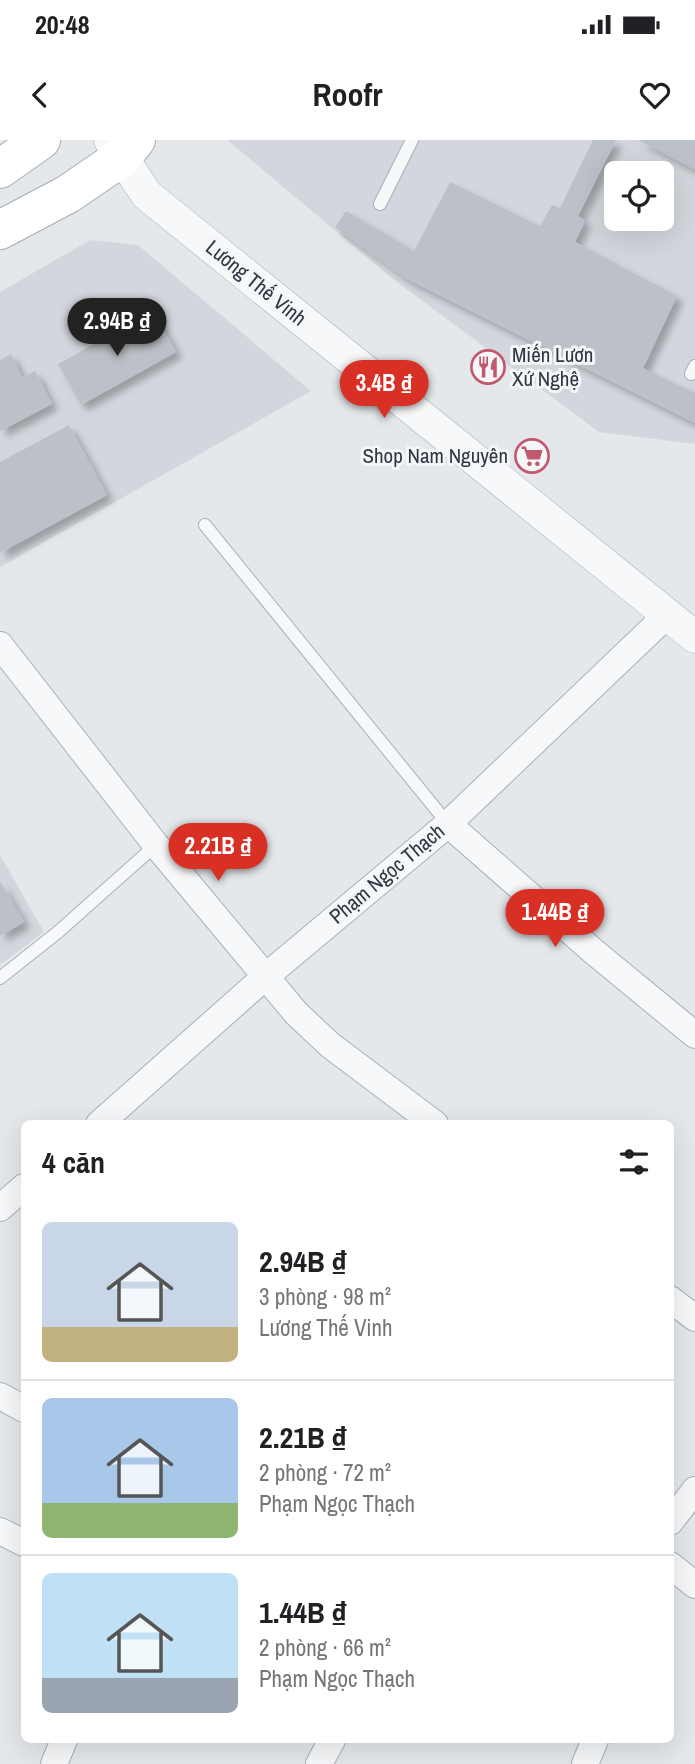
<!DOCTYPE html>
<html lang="vi">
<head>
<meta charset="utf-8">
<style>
  body { margin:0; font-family:"Archivo Narrow",sans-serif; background:#f6f6f6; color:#202124; height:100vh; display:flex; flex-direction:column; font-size:26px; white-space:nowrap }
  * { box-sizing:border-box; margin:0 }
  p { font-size:23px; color:#757577 }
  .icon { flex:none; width:38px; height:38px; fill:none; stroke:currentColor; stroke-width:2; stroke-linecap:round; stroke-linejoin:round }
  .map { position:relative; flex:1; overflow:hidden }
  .sheet { position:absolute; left:21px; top:980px; width:653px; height:623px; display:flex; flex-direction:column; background:#fff; border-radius:10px; box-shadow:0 7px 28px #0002 }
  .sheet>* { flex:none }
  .buttons { position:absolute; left:604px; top:21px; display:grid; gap:14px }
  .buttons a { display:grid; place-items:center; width:70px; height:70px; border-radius:10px; background:#fff; box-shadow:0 7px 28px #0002; font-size:35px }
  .price { position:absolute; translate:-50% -60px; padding:0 16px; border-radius:24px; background:#d93025; color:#fff; font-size:23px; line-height:46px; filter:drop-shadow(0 2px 4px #0008) }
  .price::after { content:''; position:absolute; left:50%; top:42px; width:21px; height:16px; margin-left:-10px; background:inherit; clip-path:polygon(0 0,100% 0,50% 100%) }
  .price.selected { background:#222; color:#fff }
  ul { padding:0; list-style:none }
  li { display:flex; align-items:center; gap:21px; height:175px; padding:0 21px }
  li+li { border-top:2px solid #e0e0e0 }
  li span { display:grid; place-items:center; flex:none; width:196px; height:140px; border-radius:10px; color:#555 }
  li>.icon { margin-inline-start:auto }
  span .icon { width:84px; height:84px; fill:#fffc; stroke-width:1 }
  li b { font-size:30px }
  h2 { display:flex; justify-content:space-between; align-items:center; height:84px; padding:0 21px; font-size:30px }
  .status { display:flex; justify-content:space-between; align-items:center; height:49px; padding:0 35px; background:#fff; direction:ltr }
  .status svg { height:19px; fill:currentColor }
  header { display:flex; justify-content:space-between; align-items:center; height:91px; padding:0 21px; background:#fff; font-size:32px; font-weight:800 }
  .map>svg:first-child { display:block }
</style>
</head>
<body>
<div class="status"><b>20:48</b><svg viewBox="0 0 49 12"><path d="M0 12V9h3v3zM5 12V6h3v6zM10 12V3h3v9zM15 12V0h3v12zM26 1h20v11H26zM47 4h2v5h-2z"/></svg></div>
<header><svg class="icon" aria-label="back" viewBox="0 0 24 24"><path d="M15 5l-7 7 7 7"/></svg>Roofr<svg class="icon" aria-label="heart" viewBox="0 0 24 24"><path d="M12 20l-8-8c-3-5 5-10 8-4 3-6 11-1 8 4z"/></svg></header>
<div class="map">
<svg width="695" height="1624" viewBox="0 0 695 1624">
  <defs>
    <filter id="shadow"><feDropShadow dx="6" dy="6" stdDeviation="3.5" flood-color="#0004"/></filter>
  </defs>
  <rect width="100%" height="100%" fill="#e5e8eb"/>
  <path fill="#d3d7dd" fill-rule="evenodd" d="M 227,0 L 695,0 L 695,304 L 599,292 L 393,139 ZM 616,33 L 662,33 L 662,79 L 616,79 Z
    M 90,100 L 138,105 L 311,251 L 0,427 L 0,152 Z
    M 0,715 L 44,792 L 0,825 Z"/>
  <path fill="#bcc1c7" filter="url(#shadow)" d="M 593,0 L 616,0 L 578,76 L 585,81 L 575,102 L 677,156 L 643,228 L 695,253 L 695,283 L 407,139 L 335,87 L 346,71 L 414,111 L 450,42 L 540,86 L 552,65 L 560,68 Z
    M 638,0 L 695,0 L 695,27 L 694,29 Z
    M 153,171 L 176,212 L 81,265 L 58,224 Z
    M 11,214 L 22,237 L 35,231 L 52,264 L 0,291 L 0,220 Z
    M 69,285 L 107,355 L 0,413 L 0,322 Z
    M 0,741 L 24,782 L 0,796 Z"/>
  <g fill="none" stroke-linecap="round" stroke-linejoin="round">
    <g stroke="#aaafb5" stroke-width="14">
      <path id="service" d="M 380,64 L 412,0
        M 691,234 L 695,226
        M 205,385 L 448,684
        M 0,838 L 58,792 L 156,705"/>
    </g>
    <g stroke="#aaafb5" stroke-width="28">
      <path id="minor" d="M 0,505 L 156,705 L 296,873 L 330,905 L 435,984
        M 448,684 L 593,811 L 695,895
        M 99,984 L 265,837 L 448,684 L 667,475
        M 0,1068 L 24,1047
        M 670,1159 L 695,1178
        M 0,1256 L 24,1269
        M 670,1382 L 695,1350
        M 0,1391 L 24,1403
        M 670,1425 L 695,1445
        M 54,1624 L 64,1600
        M 319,1624 L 332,1600
        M 585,1624 L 595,1600"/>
    </g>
    <g stroke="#aaafb5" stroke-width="33">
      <path id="tertiary" d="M 110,0 L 147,55 L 695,497"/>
    </g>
    <g stroke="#a5adb5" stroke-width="40">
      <path id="primary" d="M 0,29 L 41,0
        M 0,90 L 68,54 L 122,17 L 136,0"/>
    </g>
    <use href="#service" stroke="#f7f8fa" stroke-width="12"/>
    <use href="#minor" stroke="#f7f8fa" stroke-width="26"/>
    <use href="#tertiary" stroke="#f7f8fa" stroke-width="32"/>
    <use href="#primary" stroke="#fff" stroke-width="38"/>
  </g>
  <defs>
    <g id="restaurant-ring" transform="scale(1.75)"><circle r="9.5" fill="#f4f6f8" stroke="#c1586d" stroke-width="1.5"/><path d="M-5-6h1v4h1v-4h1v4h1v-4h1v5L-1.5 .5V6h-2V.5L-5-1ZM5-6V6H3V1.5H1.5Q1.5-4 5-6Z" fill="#c1586d"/></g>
    <g id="supermarket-ring" transform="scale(1.75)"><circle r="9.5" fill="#f4f6f8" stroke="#c1586d" stroke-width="1.5"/><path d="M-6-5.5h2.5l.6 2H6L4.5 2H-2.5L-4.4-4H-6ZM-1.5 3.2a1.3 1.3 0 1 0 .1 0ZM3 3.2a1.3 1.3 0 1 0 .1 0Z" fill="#c1586d"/></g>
  </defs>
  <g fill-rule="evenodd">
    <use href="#restaurant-ring" x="488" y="227"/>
    <use href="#supermarket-ring" x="532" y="316"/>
  </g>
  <g text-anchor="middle" stroke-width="6" stroke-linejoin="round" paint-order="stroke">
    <g font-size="21" fill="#2e3642" stroke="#f4f6f8">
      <text transform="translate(256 143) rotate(39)" y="7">Lương Thế Vinh</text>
      <text transform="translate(387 734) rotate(-40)" y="7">Phạm Ngọc Thạch</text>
    </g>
    <g font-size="21" fill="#2e3642" stroke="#f4f6f8" text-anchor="start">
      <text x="512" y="222">Miến Lươn<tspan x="512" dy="24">Xứ Nghệ</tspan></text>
      <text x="508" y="323" text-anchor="end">Shop Nam Nguyên</text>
    </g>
  </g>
</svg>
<div class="buttons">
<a><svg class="icon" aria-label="locate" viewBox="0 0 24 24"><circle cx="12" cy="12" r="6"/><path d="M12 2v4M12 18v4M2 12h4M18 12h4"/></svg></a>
</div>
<b class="price selected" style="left:117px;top:218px">2.94B ₫</b>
<b class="price" style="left:384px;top:280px">3.4B ₫</b>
<b class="price" style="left:218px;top:743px">2.21B ₫</b>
<b class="price" style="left:555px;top:809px">1.44B ₫</b>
<section class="sheet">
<h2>4 căn<svg class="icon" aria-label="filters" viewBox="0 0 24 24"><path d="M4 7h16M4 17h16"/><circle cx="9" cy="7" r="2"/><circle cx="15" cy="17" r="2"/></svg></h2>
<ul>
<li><span style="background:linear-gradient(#c9d6e8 75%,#c2b280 0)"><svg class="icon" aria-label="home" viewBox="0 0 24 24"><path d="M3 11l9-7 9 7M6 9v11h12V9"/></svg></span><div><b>2.94B ₫</b><p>3 phòng · 98 m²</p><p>Lương Thế Vinh</p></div></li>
<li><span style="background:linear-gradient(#a9c7e8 75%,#8fb573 0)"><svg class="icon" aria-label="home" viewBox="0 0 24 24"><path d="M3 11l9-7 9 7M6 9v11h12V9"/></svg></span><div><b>2.21B ₫</b><p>2 phòng · 72 m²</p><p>Phạm Ngọc Thạch</p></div></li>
<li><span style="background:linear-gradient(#bfe0f5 75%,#9aa5b1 0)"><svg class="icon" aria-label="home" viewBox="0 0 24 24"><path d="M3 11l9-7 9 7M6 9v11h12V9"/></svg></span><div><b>1.44B ₫</b><p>2 phòng · 66 m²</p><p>Phạm Ngọc Thạch</p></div></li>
</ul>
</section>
</div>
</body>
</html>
